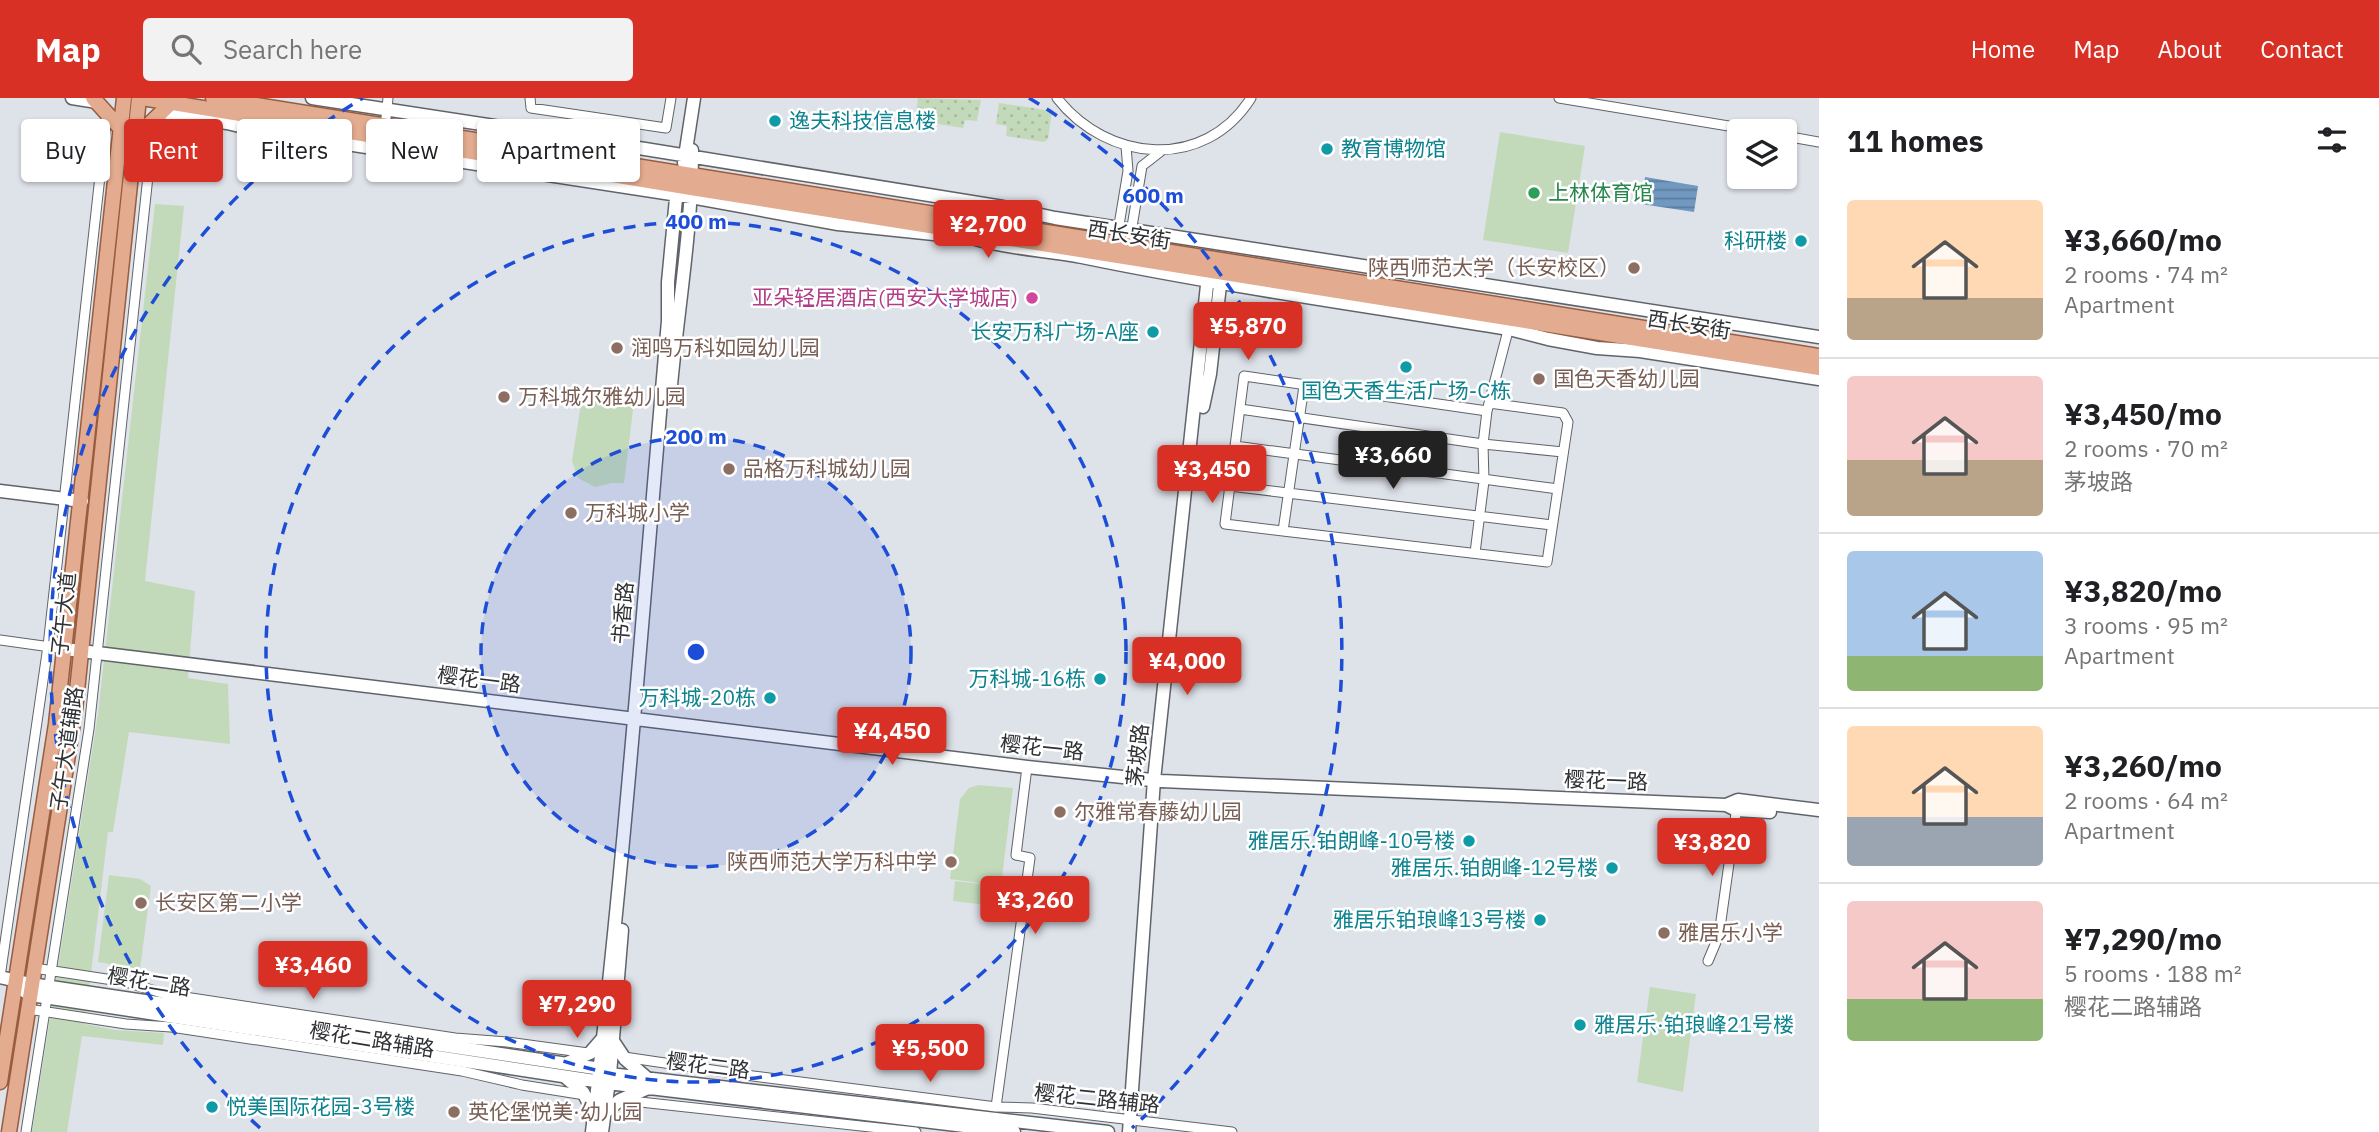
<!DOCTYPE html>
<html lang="en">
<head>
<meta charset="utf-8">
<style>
  body { margin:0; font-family:"IBM Plex Sans","Noto Sans SC",sans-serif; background:#f2f2f2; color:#202124; height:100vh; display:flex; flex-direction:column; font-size:26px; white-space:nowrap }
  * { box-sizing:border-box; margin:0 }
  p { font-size:23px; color:#757577 }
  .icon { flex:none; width:38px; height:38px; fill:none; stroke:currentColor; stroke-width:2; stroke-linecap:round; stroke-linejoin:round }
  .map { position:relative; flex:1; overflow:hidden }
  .panel { display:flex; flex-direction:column; background:#fff; width:560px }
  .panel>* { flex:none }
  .banner { position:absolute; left:21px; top:21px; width:665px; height:63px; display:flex; gap:14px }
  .fabs { position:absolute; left:1727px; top:21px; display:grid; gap:14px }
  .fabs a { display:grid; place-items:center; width:70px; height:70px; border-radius:7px; background:#fff; box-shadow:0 2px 5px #0004; font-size:35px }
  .price { position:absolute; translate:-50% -60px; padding:0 16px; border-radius:7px; background:#d93025; color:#fff; font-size:23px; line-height:46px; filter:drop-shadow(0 2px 4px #0008) }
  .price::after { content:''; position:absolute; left:50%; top:42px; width:21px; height:16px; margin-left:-10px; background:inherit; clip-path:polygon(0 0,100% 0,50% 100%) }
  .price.active { background:#222; color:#fff }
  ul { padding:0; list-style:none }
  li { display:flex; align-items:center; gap:21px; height:175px; padding:0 28px }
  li+li { border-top:2px solid #e0e0e0 }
  li span { display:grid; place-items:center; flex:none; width:196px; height:140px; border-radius:7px; color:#555 }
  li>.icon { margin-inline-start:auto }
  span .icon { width:84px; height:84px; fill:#fffc; stroke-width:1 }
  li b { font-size:30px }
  h2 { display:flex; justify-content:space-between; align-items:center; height:84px; padding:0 28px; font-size:30px }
  .chip { padding:0 24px; border-radius:7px; background:#fff; box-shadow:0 2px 5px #0004; font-size:24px; line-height:63px }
  .chip.active { background:#d93025; color:#fff }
  header { display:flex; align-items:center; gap:42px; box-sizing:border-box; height:98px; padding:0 35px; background:#d93025; color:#fff }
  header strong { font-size:33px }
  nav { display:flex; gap:38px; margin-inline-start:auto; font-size:24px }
  .search { width:490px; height:63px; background:#f2f2f2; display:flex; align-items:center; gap:18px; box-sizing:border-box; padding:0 24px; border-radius:7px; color:#757577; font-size:26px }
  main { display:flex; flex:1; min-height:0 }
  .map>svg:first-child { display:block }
</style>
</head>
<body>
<header>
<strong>Map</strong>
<div class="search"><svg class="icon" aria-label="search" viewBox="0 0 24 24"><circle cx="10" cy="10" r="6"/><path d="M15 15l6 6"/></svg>Search here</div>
<nav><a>Home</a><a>Map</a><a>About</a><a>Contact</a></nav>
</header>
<main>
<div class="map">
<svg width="1819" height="1034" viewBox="0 0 1819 1034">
  <defs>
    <pattern id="grass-dots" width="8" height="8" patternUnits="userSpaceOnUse" patternTransform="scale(1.75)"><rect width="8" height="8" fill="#c3daba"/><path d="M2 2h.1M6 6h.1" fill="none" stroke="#a8bca0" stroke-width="1.8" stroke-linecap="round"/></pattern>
    <pattern id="water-rules" width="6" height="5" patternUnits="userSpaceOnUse" patternTransform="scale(1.75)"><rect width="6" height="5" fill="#7098c0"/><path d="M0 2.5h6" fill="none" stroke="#5c7d9d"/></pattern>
  </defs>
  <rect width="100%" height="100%" fill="#dee2e9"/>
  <path fill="url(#grass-dots)" d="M 918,0 L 981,2 L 977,23 L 965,22 L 963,30 L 918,23 L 915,20 Z
    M 999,5 L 1052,13 L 1048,41 L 1044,44 L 1006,38 L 1007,28 L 996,26 Z"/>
  <path fill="#c3daba" d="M 1500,34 L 1585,48 L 1568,155 L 1483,142 Z
    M 155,106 L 184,108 L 145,483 L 195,493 L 188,580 L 228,586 L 230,646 L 129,634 L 113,734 L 108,734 L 85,926 L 115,932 L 164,935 L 163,947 L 82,938 L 67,1034 L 32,1034 L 98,616 Z
    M 599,294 L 607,294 L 634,304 L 624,385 L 612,385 L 595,389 L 578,380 L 572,363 L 581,306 L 588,298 Z
    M 978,687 L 1013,690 L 1001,788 L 950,781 L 960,701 L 969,690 Z
    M 109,777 L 140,781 L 151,788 L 140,871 L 98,864 Z
    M 955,783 L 989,787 L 986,807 L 953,803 Z
    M 1650,889 L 1696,896 L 1683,994 L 1637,984 Z"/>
  <path fill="url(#water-rules)" d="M 1645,79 L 1698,88 L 1694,114 L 1641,106 Z"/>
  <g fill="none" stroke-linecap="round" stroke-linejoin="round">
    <g stroke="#60646a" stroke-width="11">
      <path id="street" d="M 530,0 L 531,10 L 666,30 L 671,0
        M 1057,0 C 1107,64 1204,74 1251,0
        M 1559,0 L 1759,33
        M 385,30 L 388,0
        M 1785,38 L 1819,44
        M 1118,133 L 1128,73 L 1126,48
        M 1129,147 L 1142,68 L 1160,54
        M 1304,288 L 1283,433 L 1547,464 L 1568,324 L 1563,315 L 1489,305
        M 1240,311 L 1483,346 L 1563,354
        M 1235,348 L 1558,391
        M 1230,388 L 1552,427
        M 1283,433 L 1225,426 L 1244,278 L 1487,313
        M 1475,455 L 1484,383 L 1483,346 L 1487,313 L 1510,225
        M 0,542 L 65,551
        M 1708,863 L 1719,837 L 1737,708
        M 34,870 L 126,884 L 165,896 L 455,940 L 507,944 L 588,955
        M 0,879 L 48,548 L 107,15
        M 28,911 L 126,926 L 171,929 L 462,973 L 522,987 L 585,997
        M 624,959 L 753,978 L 996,1009 L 1032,1010 L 1232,1034
        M 622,1002 L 916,1034
        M 996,1009 L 1030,760 L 1016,757 L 1027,669
        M 26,1034 L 89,631 L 154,22"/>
    </g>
    <g stroke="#60646a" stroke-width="15">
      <path id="secondary" d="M 72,0 L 97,4
        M 312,0 L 645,51 L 1003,109 L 1055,120 L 1819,239
        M 162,14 L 227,25 L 256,32 L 691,99 L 838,126 L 972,140 C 1008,151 1046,152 1082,159 C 1223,188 1366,208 1509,231 L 1548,241 L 1597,250 L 1640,253 L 1819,281
        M 684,65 L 694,0
        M 670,298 C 677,216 692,134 692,52
        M 1203,309 L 1210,276 L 1221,178
        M 0,393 L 82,403
        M 65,551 L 1027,669 L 1161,683 L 1726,707 L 1738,702 L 1819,712
        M 1726,707 L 1736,712 L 1770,714
        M 0,879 L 31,886 L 601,971 L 610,976 L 1108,1034
        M 24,893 L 31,897 L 608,985 L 1014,1034
        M 613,943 L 625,961 L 647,980
        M 567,965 L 590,955 L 603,940
        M 565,979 L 583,994 L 594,1016
        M 604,1015 L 620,1002 L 646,991
        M 592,1034 C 625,765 644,493 668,223 L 668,184 L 677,90
        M 602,1034 L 610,976 L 622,832
        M 1129,1034 L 1154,682 L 1208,178"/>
    </g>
    <g stroke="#985c3e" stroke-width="17">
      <path id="primary" d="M 93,0 L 121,31
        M 142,0 L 691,90 L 1819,270
        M 213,0 L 1819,258
        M 135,40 L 171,5
        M 0,984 L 56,626 L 124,0
        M 9,1034 L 75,612 L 139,0"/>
    </g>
    <use href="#street" stroke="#fff" stroke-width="9"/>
    <use href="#secondary" stroke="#fff" stroke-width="12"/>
    <use href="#primary" stroke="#e3ab8f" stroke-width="14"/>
  </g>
  <circle cx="696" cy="554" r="215" fill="#1d4ed8" fill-opacity=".12"/>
  <g fill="none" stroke="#1d4ed8" stroke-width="3.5" stroke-dasharray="12 9">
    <circle cx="696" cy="554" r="215"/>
    <circle cx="696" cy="554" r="430"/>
    <path d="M260 1030A646 646 0 0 1 363 0M1029 0A646 646 0 0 1 1132 1030"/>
  </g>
  <g fill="#0f9aa8" stroke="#fff" stroke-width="2.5">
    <circle cx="775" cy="23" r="7"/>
    <circle cx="1327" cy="51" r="7"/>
    <circle cx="1801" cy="143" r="7"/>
    <circle cx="1153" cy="234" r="7"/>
    <circle cx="1406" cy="269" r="7"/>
    <circle cx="1100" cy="581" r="7"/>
    <circle cx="770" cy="600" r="7"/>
    <circle cx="1469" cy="743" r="7"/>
    <circle cx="1612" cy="770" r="7"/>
    <circle cx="1540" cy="822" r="7"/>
    <circle cx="1580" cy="927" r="7"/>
    <circle cx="212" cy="1009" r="7"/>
  </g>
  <circle fill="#2e9e5b" stroke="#fff" stroke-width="2.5" cx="1534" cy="95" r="7"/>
  <g fill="#8d6e63" stroke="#fff" stroke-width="2.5">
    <circle cx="1634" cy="170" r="7"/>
    <circle cx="617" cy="250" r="7"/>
    <circle cx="1539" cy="281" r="7"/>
    <circle cx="504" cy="299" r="7"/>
    <circle cx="729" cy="371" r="7"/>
    <circle cx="571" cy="415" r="7"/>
    <circle cx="1060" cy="714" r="7"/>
    <circle cx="951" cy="764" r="7"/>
    <circle cx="141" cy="805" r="7"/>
    <circle cx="1664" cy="835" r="7"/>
    <circle cx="454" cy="1014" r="7"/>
  </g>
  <circle fill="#d1479c" stroke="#fff" stroke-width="2.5" cx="1032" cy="200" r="7"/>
  <g text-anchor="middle" stroke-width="5" stroke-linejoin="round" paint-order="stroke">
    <g font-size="21" fill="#0d838f" stroke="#fff" text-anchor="end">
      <text x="789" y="30" text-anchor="start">逸夫科技信息楼</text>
      <text x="1341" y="58" text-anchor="start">教育博物馆</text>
      <text x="1787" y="150">科研楼</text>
      <text x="1139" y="241">长安万科广场-A座</text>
      <text x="1406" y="300" text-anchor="middle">国色天香生活广场-C栋</text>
      <text x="1086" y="588">万科城-16栋</text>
      <text x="756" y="607">万科城-20栋</text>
      <text x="1455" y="750">雅居乐.铂朗峰-10号楼</text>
      <text x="1598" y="777">雅居乐.铂朗峰-12号楼</text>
      <text x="1526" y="829">雅居乐铂琅峰13号楼</text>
      <text x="1594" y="934" text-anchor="start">雅居乐·铂琅峰21号楼</text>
      <text x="226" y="1016" text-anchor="start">悦美国际花园-3号楼</text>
    </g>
    <g font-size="21" fill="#27864d" stroke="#fff" text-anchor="start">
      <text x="1548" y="102">上林体育馆</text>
    </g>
    <g font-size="21" fill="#2f3134" stroke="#fff">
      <text transform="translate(1129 137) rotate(9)" y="7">西长安街</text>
      <text transform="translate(1689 227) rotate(9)" y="7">西长安街</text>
      <text transform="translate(623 515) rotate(-85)" y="7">书香路</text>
      <text transform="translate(64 516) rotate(-84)" y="7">子午大道</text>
      <text transform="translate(479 582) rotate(7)" y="7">樱花一路</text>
      <text transform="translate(1042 650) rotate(6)" y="7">樱花一路</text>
      <text transform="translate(67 651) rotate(-82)" y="7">子午大道辅路</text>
      <text transform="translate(1138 657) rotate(-84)" y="7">茅坡路</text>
      <text transform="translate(1606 683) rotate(2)" y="7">樱花一路</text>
      <text transform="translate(149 884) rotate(9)" y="7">樱花二路</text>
      <text transform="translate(372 942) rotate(9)" y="7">樱花二路辅路</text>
      <text transform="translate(708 968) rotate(7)" y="7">樱花二路</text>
      <text transform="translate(1097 1001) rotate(6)" y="7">樱花二路辅路</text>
    </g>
    <g font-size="21" fill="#785e54" stroke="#fff" text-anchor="start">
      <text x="1620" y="177" text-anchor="end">陕西师范大学（长安校区）</text>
      <text x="631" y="257">润鸣万科如园幼儿园</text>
      <text x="1553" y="288">国色天香幼儿园</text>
      <text x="518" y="306">万科城尔雅幼儿园</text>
      <text x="743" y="378">品格万科城幼儿园</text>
      <text x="585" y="422">万科城小学</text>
      <text x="1074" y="721">尔雅常春藤幼儿园</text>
      <text x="937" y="771" text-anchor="end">陕西师范大学万科中学</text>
      <text x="155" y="812">长安区第二小学</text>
      <text x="1678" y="842">雅居乐小学</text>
      <text x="468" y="1021">英伦堡悦美·幼儿园</text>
    </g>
    <g font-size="21" fill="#b23c85" stroke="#fff" text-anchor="end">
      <text x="1018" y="207">亚朵轻居酒店(西安大学城店)</text>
    </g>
  </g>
  <circle cx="696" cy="554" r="10" fill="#1d4ed8" stroke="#fff" stroke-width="3.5"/>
  <g font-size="21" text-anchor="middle" font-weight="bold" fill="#1d4ed8" stroke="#fff" stroke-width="5" stroke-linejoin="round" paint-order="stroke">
    <text x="1153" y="105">600 m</text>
    <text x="696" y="131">400 m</text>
    <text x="696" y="346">200 m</text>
  </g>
</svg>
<div class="fabs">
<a><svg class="icon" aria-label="layers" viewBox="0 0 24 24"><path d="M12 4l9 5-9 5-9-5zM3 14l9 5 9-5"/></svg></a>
</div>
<b class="price" style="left:988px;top:162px">¥2,700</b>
<b class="price" style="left:1248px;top:264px">¥5,870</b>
<b class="price active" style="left:1393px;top:393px">¥3,660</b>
<b class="price" style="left:1212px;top:407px">¥3,450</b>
<b class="price" style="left:1187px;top:599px">¥4,000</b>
<b class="price" style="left:892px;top:669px">¥4,450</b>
<b class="price" style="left:1712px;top:780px">¥3,820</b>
<b class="price" style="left:1035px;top:838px">¥3,260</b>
<b class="price" style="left:313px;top:903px">¥3,460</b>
<b class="price" style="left:577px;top:942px">¥7,290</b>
<b class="price" style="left:930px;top:986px">¥5,500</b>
<div class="banner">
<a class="chip">Buy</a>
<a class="chip active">Rent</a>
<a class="chip">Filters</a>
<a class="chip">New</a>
<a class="chip">Apartment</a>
</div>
</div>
<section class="panel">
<h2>11 homes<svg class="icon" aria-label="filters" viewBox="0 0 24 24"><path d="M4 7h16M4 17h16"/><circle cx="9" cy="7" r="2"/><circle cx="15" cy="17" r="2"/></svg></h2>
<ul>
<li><span style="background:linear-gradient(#ffd9b3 70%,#b9a48a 0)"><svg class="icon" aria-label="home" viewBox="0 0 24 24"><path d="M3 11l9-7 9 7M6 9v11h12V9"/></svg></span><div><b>¥3,660/mo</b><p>2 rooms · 74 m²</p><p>Apartment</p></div></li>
<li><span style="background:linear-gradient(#f6c9c9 60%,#b9a48a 0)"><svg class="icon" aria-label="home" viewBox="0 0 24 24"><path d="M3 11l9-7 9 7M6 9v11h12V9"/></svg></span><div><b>¥3,450/mo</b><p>2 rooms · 70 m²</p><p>茅坡路</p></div></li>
<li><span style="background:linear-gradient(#a9c7e8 75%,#8fb573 0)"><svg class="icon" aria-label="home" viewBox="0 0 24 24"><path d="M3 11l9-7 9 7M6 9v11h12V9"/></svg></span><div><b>¥3,820/mo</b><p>3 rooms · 95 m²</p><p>Apartment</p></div></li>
<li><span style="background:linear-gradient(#ffd9b3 65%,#9aa5b1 0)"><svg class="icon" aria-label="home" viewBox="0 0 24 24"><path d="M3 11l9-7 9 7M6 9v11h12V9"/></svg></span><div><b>¥3,260/mo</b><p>2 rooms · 64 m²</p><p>Apartment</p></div></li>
<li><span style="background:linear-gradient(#f6c9c9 70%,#8fb573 0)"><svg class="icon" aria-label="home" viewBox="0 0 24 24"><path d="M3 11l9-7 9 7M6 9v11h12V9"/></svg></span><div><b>¥7,290/mo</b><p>5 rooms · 188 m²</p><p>樱花二路辅路</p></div></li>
</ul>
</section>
</main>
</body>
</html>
